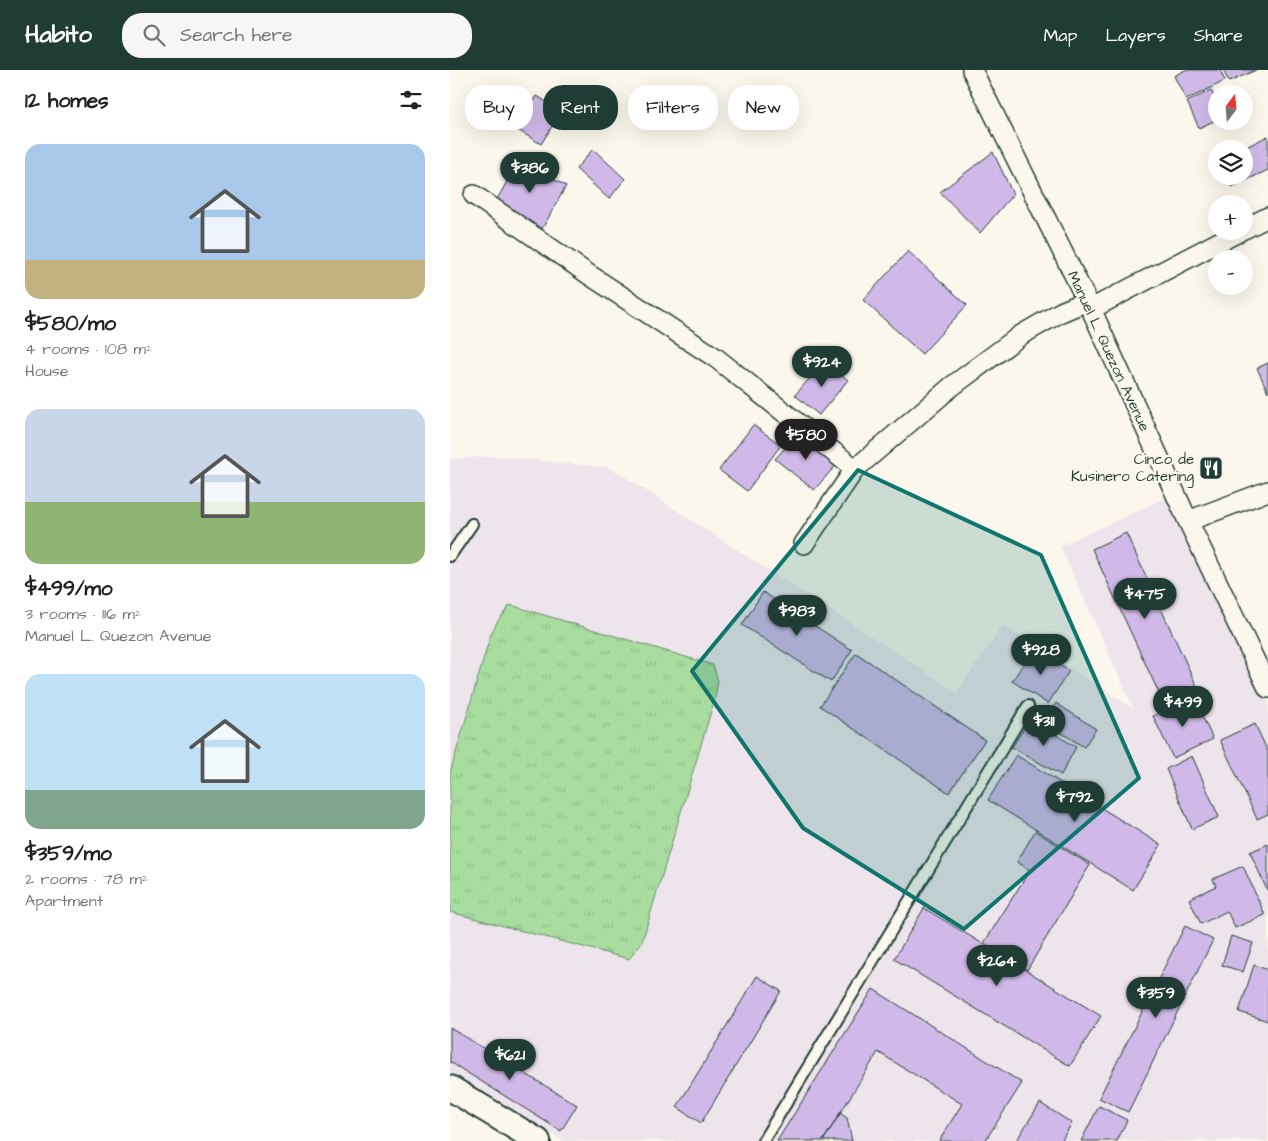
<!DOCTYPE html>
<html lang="en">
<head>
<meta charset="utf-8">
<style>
  body { margin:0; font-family:"Architects Daughter",sans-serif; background:#f6f6f6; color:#222; height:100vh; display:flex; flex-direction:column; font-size:19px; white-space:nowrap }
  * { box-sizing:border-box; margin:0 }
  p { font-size:16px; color:#767676 }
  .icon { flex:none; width:28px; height:28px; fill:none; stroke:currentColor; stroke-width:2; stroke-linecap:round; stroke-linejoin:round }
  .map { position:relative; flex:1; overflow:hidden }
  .sheet { display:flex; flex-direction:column; background:#fff; width:450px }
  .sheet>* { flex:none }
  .top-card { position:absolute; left:15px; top:15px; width:475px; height:45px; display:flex; gap:10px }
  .needle { width:32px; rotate:16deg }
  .fabs { position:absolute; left:758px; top:15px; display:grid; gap:10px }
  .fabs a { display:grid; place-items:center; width:45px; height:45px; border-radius:50%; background:#fff; box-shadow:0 5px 20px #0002; font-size:25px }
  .price { position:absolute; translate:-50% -42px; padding:0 11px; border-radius:18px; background:#1f3d34; color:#fff; font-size:16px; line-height:32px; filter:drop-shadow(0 1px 2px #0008) }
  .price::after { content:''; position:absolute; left:50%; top:30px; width:15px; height:11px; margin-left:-8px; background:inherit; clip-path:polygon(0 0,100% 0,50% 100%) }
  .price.current { background:#222; color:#fff }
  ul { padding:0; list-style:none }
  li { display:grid; align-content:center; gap:10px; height:265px; padding:0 25px }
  li span { display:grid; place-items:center; height:155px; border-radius:15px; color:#555 }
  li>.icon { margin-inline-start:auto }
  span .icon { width:90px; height:90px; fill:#fffc; stroke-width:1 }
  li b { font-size:21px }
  h2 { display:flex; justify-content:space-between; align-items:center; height:60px; padding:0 25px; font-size:21px }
  .chip { padding:0 18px; border-radius:20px; background:#fff; box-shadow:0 5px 20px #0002; font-size:18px; line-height:45px }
  .chip.current { background:#1f3d34; color:#fff }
  header { display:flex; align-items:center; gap:30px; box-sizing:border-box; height:70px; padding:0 25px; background:#1f3d34; color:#fff }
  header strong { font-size:24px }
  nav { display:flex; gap:28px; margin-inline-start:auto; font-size:18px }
  .search { width:350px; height:45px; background:#f6f6f6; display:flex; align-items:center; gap:12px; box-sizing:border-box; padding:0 18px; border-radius:20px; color:#767676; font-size:19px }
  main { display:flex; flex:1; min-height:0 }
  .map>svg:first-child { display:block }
</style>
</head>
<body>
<header>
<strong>Habito</strong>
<div class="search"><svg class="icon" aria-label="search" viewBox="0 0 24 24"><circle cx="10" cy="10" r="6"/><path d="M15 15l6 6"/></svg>Search here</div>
<nav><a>Map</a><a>Layers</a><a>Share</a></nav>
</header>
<main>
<section class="sheet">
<h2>12 homes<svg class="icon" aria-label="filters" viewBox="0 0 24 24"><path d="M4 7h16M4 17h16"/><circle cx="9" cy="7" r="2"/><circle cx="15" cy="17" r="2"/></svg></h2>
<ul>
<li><span style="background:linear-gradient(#a9c7e8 75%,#c2b280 0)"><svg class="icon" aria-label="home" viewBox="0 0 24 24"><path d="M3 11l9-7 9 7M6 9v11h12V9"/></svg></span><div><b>$580/mo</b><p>4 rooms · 108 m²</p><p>House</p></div></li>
<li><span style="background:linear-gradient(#c9d6e8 60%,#8fb573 0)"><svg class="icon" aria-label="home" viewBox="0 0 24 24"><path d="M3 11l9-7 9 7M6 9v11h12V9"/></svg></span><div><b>$499/mo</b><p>3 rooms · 116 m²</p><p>Manuel L. Quezon Avenue</p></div></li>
<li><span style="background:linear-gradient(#bfe0f5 75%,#7fa58c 0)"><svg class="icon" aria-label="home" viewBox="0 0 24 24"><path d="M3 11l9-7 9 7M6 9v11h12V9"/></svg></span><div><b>$359/mo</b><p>2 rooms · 78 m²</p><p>Apartment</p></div></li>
</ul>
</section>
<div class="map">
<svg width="818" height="1071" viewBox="0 0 818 1071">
  <defs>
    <pattern id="grass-tufts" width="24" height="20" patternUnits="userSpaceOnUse" patternTransform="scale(1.25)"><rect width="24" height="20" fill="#a8dd9f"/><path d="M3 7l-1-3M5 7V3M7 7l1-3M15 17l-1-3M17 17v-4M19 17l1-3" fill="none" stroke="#90bf8a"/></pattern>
  </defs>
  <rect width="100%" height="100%" fill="#fbf7ec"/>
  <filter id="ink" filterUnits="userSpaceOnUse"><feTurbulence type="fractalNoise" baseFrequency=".02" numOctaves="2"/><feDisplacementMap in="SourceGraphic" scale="10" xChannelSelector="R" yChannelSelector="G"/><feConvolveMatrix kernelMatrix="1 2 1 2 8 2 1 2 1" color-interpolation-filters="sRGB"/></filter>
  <g filter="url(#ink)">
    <path fill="#eee4eb" d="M 47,386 L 161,398 L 507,622 L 553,555 L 684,639 L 610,476 L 722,425 L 818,631 L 818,1071 L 113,1071 L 0,1002 L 0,389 Z"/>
    <path fill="url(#grass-tufts)" stroke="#648d6a" d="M 60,535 L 263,595 L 268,611 L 265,628 L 192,872 L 179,889 L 0,842 L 0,703 L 40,567 L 47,552 Z"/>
    <path fill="#d0b9e8" stroke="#1f3d34" d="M 735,0 L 770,0 L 775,11 L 736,30 L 724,6 Z
      M 773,0 L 806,0 L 779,12 Z
      M 761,20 L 766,31 L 766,50 L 749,58 L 737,32 Z
      M 87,26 L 112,41 L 91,74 L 66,59 Z
      M 818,66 L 818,100 L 782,117 L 776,106 L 794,106 L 794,79 L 792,79 Z
      M 143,79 L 175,109 L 159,129 L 126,99 Z
      M 543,82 L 563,124 L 530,163 L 490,122 Z
      M 69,90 L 116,116 L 92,159 L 45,133 Z
      M 458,181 L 517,235 L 472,284 L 413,230 Z
      M 375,291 L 398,310 L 369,345 L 345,325 Z
      M 818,293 L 818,322 L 807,298 Z
      M 303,355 L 331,375 L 297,421 L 269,400 Z
      M 348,363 L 387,394 L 364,420 L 325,389 Z
      M 676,463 L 749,621 L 715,636 L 642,479 Z
      M 313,522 L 402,580 L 381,612 L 292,555 Z
      M 583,579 L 619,601 L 598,634 L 562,611 Z
      M 406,583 L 535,670 L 499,723 L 370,636 Z
      M 743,627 L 763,669 L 723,688 L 703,646 Z
      M 606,633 L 646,659 L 634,677 L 594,652 Z
      M 580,649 L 626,677 L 611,705 L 562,677 Z
      M 805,654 L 818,682 L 818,744 L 807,749 L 770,670 Z
      M 566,685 L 711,775 L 683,820 L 538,730 Z
      M 742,686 L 769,747 L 742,759 L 716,699 Z
      M 585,761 L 640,795 L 577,900 L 534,873 L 580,800 L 567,792 Z
      M 818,774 L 818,820 L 817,820 L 800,782 Z
      M 793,796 L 815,845 L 785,858 L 777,841 L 751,854 L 739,829 L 766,816 L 763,809 Z
      M 474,838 L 651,946 L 620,996 L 444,889 Z
      M 735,856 L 763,870 L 678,1042 L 649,1028 Z
      M 781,866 L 803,873 L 793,902 L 772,895 Z
      M 804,895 L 818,900 L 818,951 L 789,942 Z
      M 307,906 L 331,921 L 251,1053 L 227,1037 Z
      M 423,919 L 572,1013 L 535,1071 L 489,1071 L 512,1034 L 428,982 L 373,1071 L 327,1071 Z
      M 0,958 L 127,1035 L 111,1061 L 0,992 Z
      M 590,1033 L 622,1053 L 611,1071 L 566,1071 Z
      M 649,1036 L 677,1050 L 667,1071 L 631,1071 Z
      M 390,1043 L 397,1048 L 402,1071 L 373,1071 Z"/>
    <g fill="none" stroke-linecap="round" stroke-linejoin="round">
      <g stroke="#1f3d34" stroke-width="14">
        <path id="service" d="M 0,486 L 22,454
          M 313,1071 L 578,636"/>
      </g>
      <g stroke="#1f3d34" stroke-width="22">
        <path id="minor" d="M 522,0 L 641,239 L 738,451 L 818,618
          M 24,125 L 138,204 L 266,288 L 405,399
          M 794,159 L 818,147
          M 641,239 L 790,161
          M 738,451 L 818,421
          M 354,474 L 405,399 L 501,317 L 571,265 L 611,242 L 637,231"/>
      </g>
      <g stroke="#1f3d34" stroke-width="28">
        <path id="tertiary" d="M 0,1018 L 88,1071"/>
      </g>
      <use href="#service" stroke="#fbf7ec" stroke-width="10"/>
      <use href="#minor" stroke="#fbf7ec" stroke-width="19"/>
      <use href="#tertiary" stroke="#fbf7ec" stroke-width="24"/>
    </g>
  </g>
  <path fill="#0f766e" fill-opacity="0.2" stroke="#0f766e" stroke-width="4" stroke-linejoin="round" d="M 408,400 L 591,485 L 689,708 L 514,859 L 353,758 L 242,601 Z"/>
  <defs>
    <g id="restaurant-square" transform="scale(1.25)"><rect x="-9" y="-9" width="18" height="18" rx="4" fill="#1f3d34" stroke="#fbf7ec"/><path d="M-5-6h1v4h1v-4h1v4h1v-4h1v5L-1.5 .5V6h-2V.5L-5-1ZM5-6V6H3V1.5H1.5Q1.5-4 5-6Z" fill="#fff"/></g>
  </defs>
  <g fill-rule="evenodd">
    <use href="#restaurant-square" x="761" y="398"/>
  </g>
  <g text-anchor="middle" stroke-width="4.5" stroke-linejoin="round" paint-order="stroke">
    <g font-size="15" fill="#1f3d34" stroke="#fbf7ec">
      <text transform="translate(659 281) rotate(65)" y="5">Manuel L. Quezon Avenue</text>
    </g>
    <g font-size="15" fill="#1f3d34" stroke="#fbf7ec" text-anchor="end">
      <text x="744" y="394">Cinco de<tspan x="744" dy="17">Kusinero Catering</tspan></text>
    </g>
  </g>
</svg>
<div class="fabs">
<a><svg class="needle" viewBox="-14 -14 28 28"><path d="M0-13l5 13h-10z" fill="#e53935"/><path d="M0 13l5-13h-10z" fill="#767676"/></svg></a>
<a><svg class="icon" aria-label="layers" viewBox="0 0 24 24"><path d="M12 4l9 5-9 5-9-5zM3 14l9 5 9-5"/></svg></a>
<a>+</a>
<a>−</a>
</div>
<b class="price" style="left:80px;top:124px">$386</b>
<b class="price" style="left:372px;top:318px">$924</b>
<b class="price current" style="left:356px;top:391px">$580</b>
<b class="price" style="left:695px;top:550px">$475</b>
<b class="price" style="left:347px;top:567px">$983</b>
<b class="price" style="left:591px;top:606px">$928</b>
<b class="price" style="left:733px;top:658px">$499</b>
<b class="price" style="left:594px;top:677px">$311</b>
<b class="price" style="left:625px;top:753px">$792</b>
<b class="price" style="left:547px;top:917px">$264</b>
<b class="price" style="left:706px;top:949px">$359</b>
<b class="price" style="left:60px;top:1011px">$621</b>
<div class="top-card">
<a class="chip">Buy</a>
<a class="chip current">Rent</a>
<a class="chip">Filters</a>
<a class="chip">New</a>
</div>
</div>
</main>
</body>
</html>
